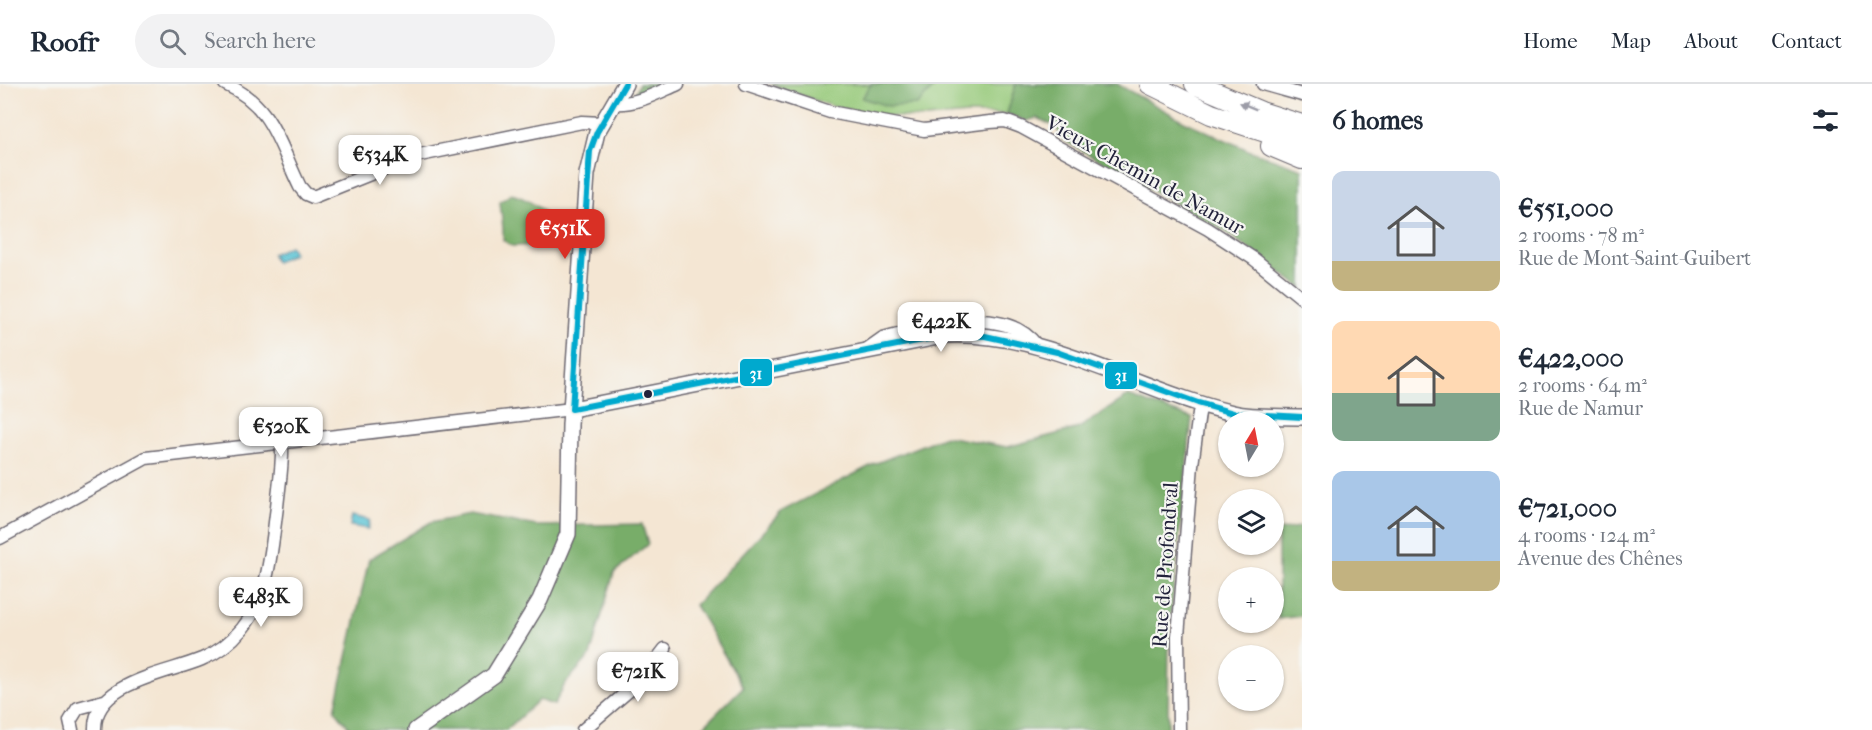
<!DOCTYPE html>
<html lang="en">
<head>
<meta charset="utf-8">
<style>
  body { margin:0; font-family:"IM FELL French Canon",serif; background:#f2f2f3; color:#1f2937; height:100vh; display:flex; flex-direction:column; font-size:22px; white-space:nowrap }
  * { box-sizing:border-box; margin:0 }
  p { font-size:20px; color:#747a83 }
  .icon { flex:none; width:33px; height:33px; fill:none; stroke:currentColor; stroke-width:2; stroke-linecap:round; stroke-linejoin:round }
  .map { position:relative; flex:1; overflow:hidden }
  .side { display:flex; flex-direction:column; background:#fff; width:570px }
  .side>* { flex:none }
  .needle { width:39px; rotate:10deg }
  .controls { position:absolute; left:1218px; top:327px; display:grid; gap:12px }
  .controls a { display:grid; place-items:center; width:66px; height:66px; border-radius:50%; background:#fff; box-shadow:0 2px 4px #0004; font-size:30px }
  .price { position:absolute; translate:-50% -51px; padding:0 14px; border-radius:12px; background:#fff; color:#222; font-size:20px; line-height:39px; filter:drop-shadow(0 2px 3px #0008) }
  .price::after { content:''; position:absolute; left:50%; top:36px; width:18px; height:14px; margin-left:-9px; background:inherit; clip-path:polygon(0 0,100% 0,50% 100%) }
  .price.current { background:#d93025; color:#fff }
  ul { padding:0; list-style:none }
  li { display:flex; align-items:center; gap:18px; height:150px; padding:0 30px }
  li span { display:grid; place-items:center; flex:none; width:168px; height:120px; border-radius:12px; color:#555 }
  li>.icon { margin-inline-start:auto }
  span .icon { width:72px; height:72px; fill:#fffc; stroke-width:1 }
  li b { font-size:26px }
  h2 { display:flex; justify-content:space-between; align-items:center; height:72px; padding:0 30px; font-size:26px }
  header { display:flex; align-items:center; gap:36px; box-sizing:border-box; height:84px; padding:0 30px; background:#fff; border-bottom:2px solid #e0e1e3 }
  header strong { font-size:28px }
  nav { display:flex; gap:33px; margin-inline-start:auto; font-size:21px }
  .search { width:420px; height:54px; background:#f2f2f3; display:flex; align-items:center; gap:15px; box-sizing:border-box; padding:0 21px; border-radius:33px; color:#747a83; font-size:22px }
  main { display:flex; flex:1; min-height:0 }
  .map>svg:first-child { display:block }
</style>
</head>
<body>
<header>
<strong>Roofr</strong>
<div class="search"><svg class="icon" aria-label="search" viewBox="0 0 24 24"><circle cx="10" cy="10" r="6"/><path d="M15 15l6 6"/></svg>Search here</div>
<nav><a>Home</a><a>Map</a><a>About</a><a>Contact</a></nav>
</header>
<main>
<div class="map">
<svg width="1302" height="646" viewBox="0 0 1302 646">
  <rect width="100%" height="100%" fill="#f6f6f2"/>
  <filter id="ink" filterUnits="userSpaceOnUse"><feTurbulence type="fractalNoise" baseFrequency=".0167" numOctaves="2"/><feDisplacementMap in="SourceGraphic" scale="12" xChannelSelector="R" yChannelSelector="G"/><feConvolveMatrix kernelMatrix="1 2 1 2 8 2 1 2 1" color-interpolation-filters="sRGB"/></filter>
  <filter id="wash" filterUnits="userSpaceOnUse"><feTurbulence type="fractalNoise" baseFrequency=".008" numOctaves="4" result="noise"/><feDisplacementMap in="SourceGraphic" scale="24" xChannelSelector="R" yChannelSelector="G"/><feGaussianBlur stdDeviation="1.35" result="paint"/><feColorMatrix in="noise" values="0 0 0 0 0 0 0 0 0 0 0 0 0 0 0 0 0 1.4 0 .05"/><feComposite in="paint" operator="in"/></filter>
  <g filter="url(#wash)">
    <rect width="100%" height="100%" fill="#f4e6d3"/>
    <path fill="#96c979" stroke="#5c765a" stroke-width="1.5" d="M 771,0 L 1016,0 L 1007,30 L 967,30 L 927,34 L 881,32 L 831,22 Z"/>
    <path fill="#78ad69" stroke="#4d6852" stroke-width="1.5" d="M 639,0 L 661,0 L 630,19 Z
      M 871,0 L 937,0 L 917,21 L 888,22 L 862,14 Z
      M 1016,0 L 1117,0 L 1184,37 L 1248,66 L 1302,85 L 1302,204 L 1223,146 L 1063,56 L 1056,43 L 1037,34 L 1026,37 L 1007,30 Z
      M 511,110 C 526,114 543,124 551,137 L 541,161 L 512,162 L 503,156 C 504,142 501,132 500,118 Z
      M 1128,312 L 1192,334 L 1169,547 L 1168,646 L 700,646 L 743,603 L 695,521 L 782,427 L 874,380 L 945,352 L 1007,363 L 1079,344 Z
      M 470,430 L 537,442 L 642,440 L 648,460 L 614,489 L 590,572 L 565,600 L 554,621 L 539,616 L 506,646 L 351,646 L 335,626 L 369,475 L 431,438 Z
      M 1302,442 L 1302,532 L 1278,535 L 1278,447 Z"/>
    <path fill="#59c3d4" stroke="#3e7288" stroke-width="1.5" d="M 290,162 L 294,169 L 276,178 L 272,170 Z
      M 352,432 L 370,436 L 368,445 L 350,442 Z"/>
  </g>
  <g filter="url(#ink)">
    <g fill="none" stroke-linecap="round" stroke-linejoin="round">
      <g stroke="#6c6770" stroke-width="15">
        <path id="minor" d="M 225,0 C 273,21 279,61 300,103 L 306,110 L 313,113 L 415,72 L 582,38 L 602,39
          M 746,0 L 830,28 L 924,46 L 990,38 L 1005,37 L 1021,43 L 1208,145 L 1254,175 L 1302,214
          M 1263,0 L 1302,11
          M 613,19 C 637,21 657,9 678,0
          M 866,266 L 883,254 L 894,251 C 938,241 1006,220 1038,263
          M 0,454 L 146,374 L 572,325
          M 72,646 L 70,637 L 78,624 L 104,617
          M 95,646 C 93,598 167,590 202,575 C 217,569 231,558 242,545 C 270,511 271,465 277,423 C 279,402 283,380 282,359
          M 583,646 L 641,596 L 665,565
          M 1179,646 L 1178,552 L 1192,381 L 1199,329 L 1203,320"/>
      </g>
      <g stroke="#6c6770" stroke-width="18">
        <path id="tertiary" d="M 572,325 L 948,251 C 1047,247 1139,307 1233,329 C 1255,334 1280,332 1302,333
          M 416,646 L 494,591 L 540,516 L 568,450 L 570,341 L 587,90 L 597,48 L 625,0"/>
      </g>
      <g stroke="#6c6770" stroke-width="22">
        <path id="trunk" d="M 1150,0 L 1211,30 L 1302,60
          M 1195,0 L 1261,28 L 1302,41
          M 1271,62 L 1302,75"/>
      </g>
      <use href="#minor" stroke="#fff" stroke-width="12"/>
      <use href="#tertiary" stroke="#fff" stroke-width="15"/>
      <use href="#trunk" stroke="#fff" stroke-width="20"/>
      <g stroke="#f6f6f2" stroke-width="10">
        <path id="bus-1" d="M 572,325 L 948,251 L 985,252 L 1057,268 L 1198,319 L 1233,329 L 1302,333
          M 572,325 L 590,67 L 597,48 L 625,0"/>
      </g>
      <use href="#bus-1" stroke="#00a9ce" stroke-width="6"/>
    </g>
    <defs><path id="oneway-solid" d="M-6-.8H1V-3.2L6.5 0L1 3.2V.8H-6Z" transform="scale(1.5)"/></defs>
    <use fill="#9c9ca7" href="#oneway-solid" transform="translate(1248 22) rotate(-158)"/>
  </g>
  <circle fill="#22223b" stroke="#f6f6f2" stroke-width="2" cx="648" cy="310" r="5"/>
  <g text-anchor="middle" stroke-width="4.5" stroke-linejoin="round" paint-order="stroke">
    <g font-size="21" fill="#22223b" stroke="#f6f6f2">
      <text transform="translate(1145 91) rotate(29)" y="7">Vieux Chemin de Namur</text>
      <text transform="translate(1165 481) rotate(-86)" y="7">Rue de Profondval</text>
    </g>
  </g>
  <g stroke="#f6f6f2" stroke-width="2">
    <rect x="739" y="274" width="34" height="29" rx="6" fill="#00a9ce"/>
    <rect x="1104" y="277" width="34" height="29" rx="6" fill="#00a9ce"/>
  </g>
  <g font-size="16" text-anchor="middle" font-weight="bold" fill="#fff">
    <text x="756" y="295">31</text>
    <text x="1121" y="297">31</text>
  </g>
</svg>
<div class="controls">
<a><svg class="needle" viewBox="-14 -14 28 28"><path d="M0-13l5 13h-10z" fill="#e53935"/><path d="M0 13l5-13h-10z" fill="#747a83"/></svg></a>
<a><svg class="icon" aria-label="layers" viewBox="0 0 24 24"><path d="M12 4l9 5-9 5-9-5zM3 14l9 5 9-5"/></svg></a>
<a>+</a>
<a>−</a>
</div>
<b class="price" style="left:380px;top:102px">€534K</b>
<b class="price current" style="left:565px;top:176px">€551K</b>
<b class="price" style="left:941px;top:269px">€422K</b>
<b class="price" style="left:281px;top:374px">€520K</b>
<b class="price" style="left:261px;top:544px">€483K</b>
<b class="price" style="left:638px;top:619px">€721K</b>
</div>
<section class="side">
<h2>6 homes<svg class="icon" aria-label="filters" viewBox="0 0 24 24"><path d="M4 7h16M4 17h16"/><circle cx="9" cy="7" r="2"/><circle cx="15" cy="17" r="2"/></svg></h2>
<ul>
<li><span style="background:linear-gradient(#c9d6e8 75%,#c2b280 0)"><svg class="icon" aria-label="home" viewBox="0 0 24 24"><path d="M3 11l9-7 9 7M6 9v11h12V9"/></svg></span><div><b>€551,000</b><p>2 rooms · 78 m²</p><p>Rue de Mont-Saint-Guibert</p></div></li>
<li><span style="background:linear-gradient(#ffd9b3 60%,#7fa58c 0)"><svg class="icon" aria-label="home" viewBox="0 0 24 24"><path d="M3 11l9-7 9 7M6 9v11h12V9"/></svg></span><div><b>€422,000</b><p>2 rooms · 64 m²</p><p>Rue de Namur</p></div></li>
<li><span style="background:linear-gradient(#a9c7e8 75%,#c2b280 0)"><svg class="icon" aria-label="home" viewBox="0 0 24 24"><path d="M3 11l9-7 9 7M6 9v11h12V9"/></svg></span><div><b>€721,000</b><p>4 rooms · 124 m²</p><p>Avenue des Chênes</p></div></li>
</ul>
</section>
</main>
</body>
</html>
